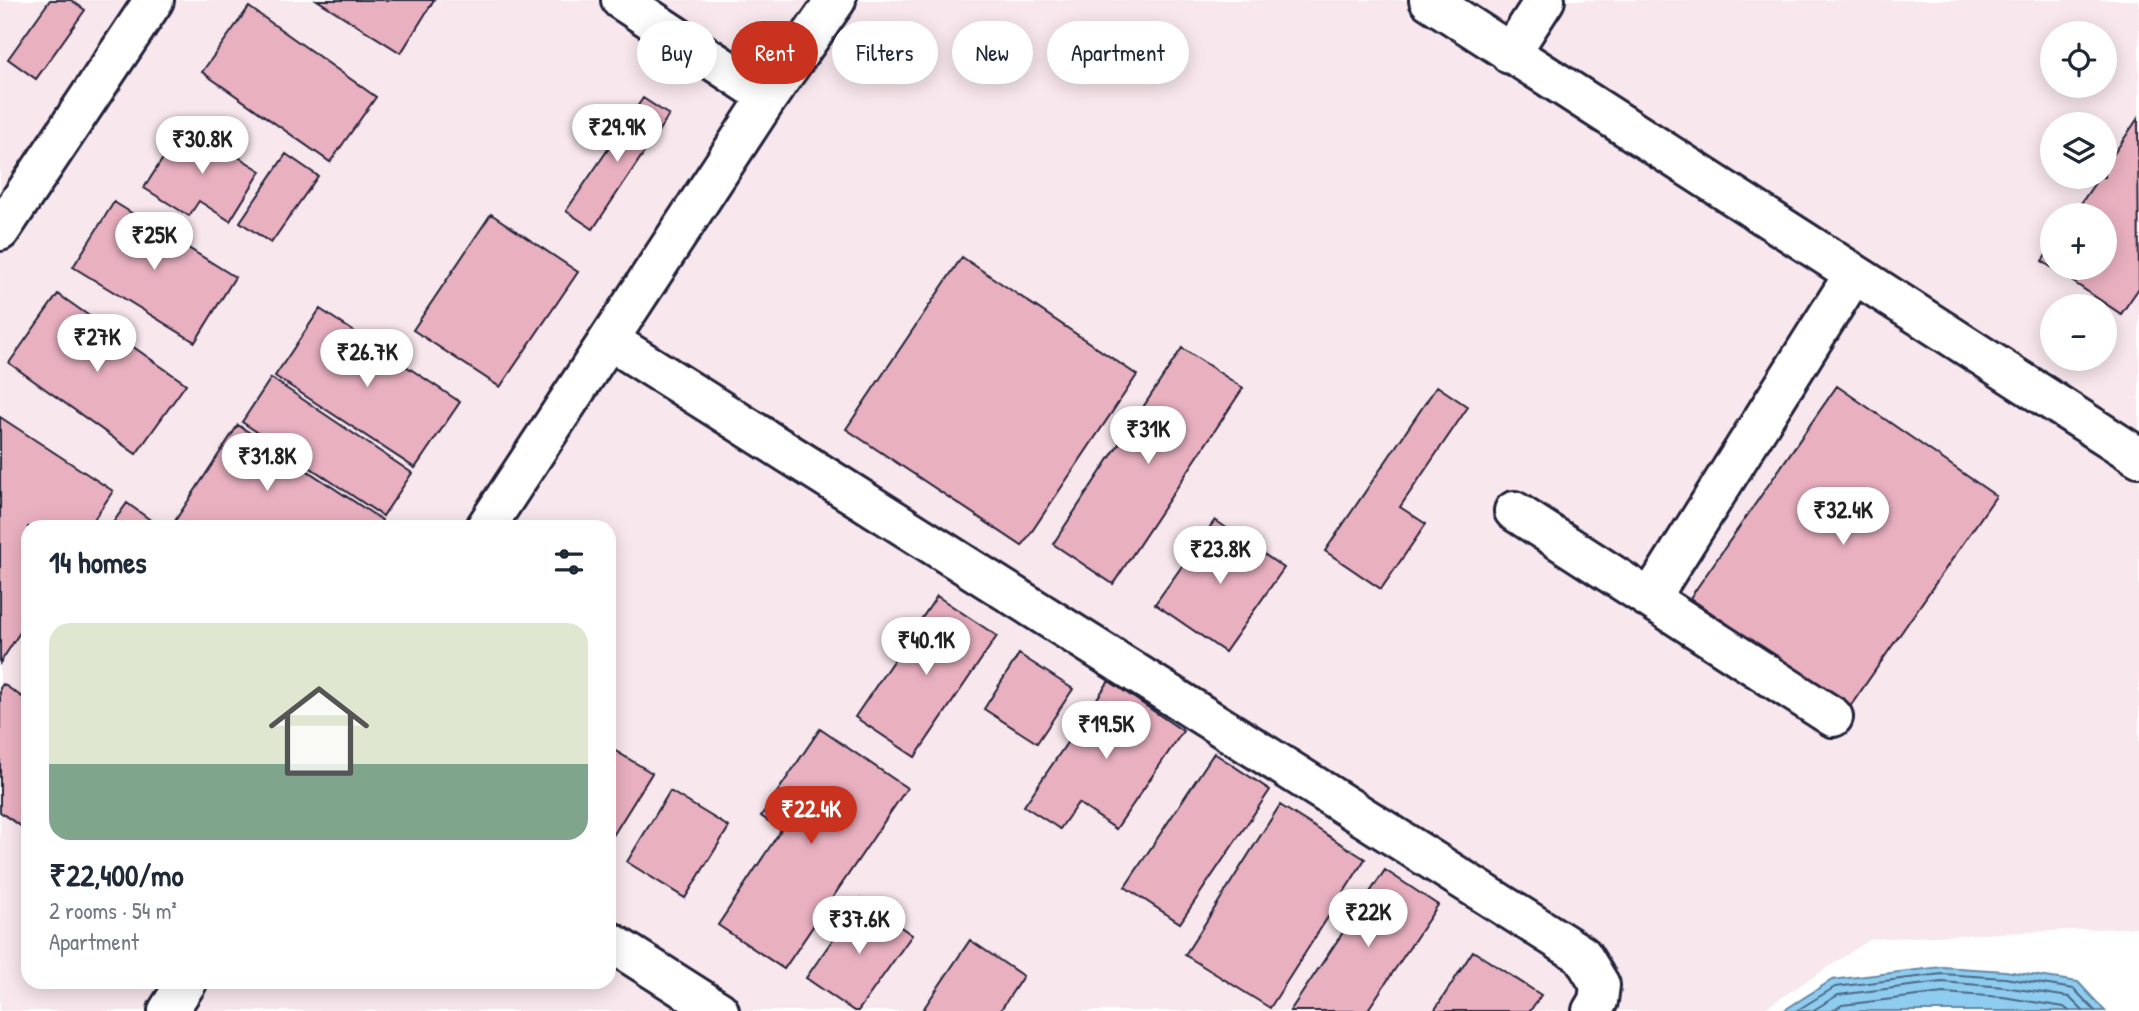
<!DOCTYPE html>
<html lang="en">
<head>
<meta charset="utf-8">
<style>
  body { margin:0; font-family:"Patrick Hand",sans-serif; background:#f6f6f7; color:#1f2937; height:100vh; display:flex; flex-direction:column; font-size:26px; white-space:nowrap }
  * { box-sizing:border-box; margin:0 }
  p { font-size:23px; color:#747a83 }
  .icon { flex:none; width:38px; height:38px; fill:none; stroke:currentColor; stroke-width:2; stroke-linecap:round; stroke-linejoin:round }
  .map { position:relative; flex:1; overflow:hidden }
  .details { position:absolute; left:21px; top:520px; width:595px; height:469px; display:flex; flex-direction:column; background:#fff; border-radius:21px; box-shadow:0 4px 18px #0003 }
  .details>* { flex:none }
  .top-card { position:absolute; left:637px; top:21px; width:665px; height:63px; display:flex; gap:14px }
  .buttons { position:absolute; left:2040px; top:21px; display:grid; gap:14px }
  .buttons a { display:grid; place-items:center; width:77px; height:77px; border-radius:50%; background:#fff; box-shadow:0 4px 18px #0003; font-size:35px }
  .price { position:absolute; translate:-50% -60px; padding:0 16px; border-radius:24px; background:#fff; color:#222; font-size:23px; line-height:46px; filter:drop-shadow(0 2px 4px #0008) }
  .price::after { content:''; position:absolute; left:50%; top:42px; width:21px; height:16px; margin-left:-10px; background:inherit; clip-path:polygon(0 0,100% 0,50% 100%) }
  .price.on { background:#c8321e; color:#fff }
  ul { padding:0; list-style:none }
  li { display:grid; align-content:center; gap:14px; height:371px; padding:0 28px }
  li span { display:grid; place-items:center; height:217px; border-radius:21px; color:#555 }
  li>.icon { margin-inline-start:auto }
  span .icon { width:126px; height:126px; fill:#fffc; stroke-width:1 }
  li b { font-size:30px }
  h2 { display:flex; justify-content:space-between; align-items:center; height:84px; padding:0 28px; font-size:30px }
  .chip { padding:0 24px; border-radius:32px; background:#fff; box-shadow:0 4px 18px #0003; font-size:24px; line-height:63px }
  .chip.on { background:#c8321e; color:#fff }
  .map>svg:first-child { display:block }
</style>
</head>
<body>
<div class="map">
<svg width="2139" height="1011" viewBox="0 0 2139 1011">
  <rect width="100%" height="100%" fill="#fff"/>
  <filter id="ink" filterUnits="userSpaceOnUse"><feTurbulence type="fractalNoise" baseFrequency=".0143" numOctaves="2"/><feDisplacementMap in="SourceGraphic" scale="14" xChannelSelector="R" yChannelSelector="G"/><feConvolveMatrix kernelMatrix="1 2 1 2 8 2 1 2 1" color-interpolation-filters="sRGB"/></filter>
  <g filter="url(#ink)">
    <path fill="#f8e7ec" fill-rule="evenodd" d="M 0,0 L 2139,0 L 2139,927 L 1871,939 L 1761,1011 L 0,1011 ZM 2053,33 L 2105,33 L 2105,86 L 2053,86 ZM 2053,124 L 2105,124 L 2105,177 L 2053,177 ZM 2053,215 L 2105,215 L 2105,268 L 2053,268 ZM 2053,306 L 2105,306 L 2105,359 L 2053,359 ZM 28,527 L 609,527 L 609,982 L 28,982 Z"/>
    <path fill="#8ecdef" stroke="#6389a7" stroke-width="2" d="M 1942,967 L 2005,971 L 2078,982 L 2105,1011 L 1783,1011 L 1832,980 Z"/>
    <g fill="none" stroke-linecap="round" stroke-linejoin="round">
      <path stroke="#4d6683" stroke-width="2" d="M 1796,1011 L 1835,987 L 1942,974 L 2005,978 L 2074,989 L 2095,1011
        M 1812,1011 L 1838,995 L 1942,982 L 2004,987 L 2069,997 L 2083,1011
        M 1832,1011 L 1842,1005 L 1943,993 L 2003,997 L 2064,1007 L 2069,1011"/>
    </g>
    <path fill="#e9b0c0" stroke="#22223b" stroke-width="2" d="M 50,0 L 71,0 L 85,10 L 36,79 L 8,59 Z
      M 317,0 L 434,0 L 401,53 Z
      M 249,7 L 376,97 L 330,162 L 202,72 Z
      M 643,98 L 669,115 L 593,229 L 566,211 Z
      M 2138,118 L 2139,288 L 2121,314 L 2042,261 L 2053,245 L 2053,268 L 2105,268 L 2105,215 L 2073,215 L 2099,177 L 2105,177 L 2105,167 Z
      M 185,124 L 261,171 L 230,221 L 199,201 L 189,216 L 144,188 Z
      M 286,154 L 318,176 L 271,243 L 240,222 Z
      M 114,202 L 235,277 L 195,342 L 73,267 Z
      M 491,214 L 578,272 L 500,387 L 413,330 Z
      M 962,257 L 1137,375 L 1022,546 L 846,429 Z
      M 58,294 L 186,384 L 136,454 L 9,363 Z
      M 320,309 L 460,402 L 415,468 L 275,376 Z
      M 1182,348 L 1243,388 L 1113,584 L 1053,544 Z
      M 271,378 L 412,473 L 383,516 L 242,422 Z
      M 1437,386 L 1468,407 L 1400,507 L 1426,524 L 1381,589 L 1325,551 Z
      M 1837,386 L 1996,496 L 1849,708 L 1690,598 Z
      M 0,417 L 113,491 L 89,527 L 28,527 L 28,620 L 0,663 Z
      M 238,425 L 382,520 L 378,527 L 171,527 Z
      M 127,503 L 160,527 L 110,527 Z
      M 1215,520 L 1284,568 L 1225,652 L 1155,604 Z
      M 937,596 L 997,636 L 915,757 L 855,717 Z
      M 1019,654 L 1073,689 L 1037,743 L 984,709 Z
      M 1109,681 L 1183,731 L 1116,829 L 1078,803 L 1060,829 L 1024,806 Z
      M 3,684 L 28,701 L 28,831 L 0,812 L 0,688 Z
      M 820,729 L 907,788 L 784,969 L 718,925 L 781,830 L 761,816 Z
      M 609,747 L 652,773 L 609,842 Z
      M 1214,753 L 1270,790 L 1180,923 L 1125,887 Z
      M 670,791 L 729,827 L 685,898 L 627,862 Z
      M 1280,805 L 1365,859 L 1270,1008 L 1185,955 Z
      M 1385,870 L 1438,905 L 1367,1011 L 1290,1011 Z
      M 861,899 L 912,935 L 858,1011 L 854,1011 L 806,978 Z
      M 970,940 L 1023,976 L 1000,1011 L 922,1011 Z
      M 1473,951 L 1541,995 L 1530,1011 L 1434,1011 Z"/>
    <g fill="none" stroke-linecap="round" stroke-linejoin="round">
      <g stroke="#22223b" stroke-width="44">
        <path id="minor" d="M 621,0 L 768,97
          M 1429,0 L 2139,457
          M 1510,54 L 1545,0
          M 0,231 L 154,0
          M 609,340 L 1582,955 L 1600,985 L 1598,1001 L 1592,1011
          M 1514,511 L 1833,717
          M 486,527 L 768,97 L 836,0
          M 1650,599 L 1854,274
          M 609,941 L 719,1011
          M 168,1011 L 187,982"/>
      </g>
      <use href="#minor" stroke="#fff" stroke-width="38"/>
    </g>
  </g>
</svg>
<div class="buttons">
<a><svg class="icon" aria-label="locate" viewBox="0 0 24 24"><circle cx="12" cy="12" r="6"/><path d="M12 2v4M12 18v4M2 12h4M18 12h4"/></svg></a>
<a><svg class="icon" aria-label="layers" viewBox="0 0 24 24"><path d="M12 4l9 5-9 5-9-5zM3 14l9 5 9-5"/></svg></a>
<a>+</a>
<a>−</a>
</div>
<b class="price" style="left:617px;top:164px">₹29.9K</b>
<b class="price" style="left:202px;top:176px">₹30.8K</b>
<b class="price" style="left:154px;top:272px">₹25K</b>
<b class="price" style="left:97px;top:374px">₹27K</b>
<b class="price" style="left:367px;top:389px">₹26.7K</b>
<b class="price" style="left:1148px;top:466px">₹31K</b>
<b class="price" style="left:267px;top:493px">₹31.8K</b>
<b class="price" style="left:1843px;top:547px">₹32.4K</b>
<b class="price" style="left:1220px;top:586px">₹23.8K</b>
<b class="price" style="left:926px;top:677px">₹40.1K</b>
<b class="price" style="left:1106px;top:761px">₹19.5K</b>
<b class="price on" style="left:811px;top:846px">₹22.4K</b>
<b class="price" style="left:1368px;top:949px">₹22K</b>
<b class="price" style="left:859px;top:956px">₹37.6K</b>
<div class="top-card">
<a class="chip">Buy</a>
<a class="chip on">Rent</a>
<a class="chip">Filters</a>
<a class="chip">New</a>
<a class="chip">Apartment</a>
</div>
<section class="details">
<h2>14 homes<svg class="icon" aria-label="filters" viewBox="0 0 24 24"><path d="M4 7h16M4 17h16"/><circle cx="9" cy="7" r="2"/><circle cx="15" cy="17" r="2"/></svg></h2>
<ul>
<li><span style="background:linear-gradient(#dfe7d0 65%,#7fa58c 0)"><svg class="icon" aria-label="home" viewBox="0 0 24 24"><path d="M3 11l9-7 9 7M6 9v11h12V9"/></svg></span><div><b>₹22,400/mo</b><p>2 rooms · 54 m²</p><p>Apartment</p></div></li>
</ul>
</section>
</div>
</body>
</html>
